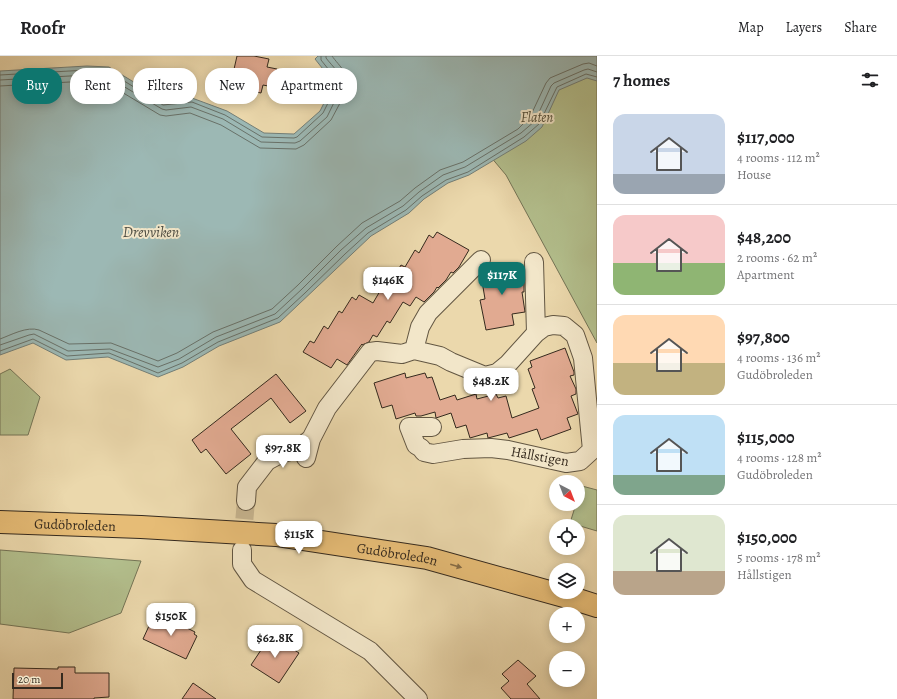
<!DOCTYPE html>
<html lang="en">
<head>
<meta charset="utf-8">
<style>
  body { margin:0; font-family:Alegreya,serif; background:#f6f6f6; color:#202124; height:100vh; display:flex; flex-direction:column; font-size:15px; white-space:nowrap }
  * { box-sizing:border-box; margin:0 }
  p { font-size:13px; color:#757577 }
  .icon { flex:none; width:22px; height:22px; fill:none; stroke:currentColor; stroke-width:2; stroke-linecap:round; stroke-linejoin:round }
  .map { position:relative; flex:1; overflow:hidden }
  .sheet { display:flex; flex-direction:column; background:#fff; width:300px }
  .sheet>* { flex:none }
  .banner { position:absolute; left:12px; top:12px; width:380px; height:36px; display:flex; gap:8px }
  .needle { width:26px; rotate:138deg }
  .buttons { position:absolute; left:549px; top:419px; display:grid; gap:8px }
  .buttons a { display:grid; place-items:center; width:36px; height:36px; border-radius:50%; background:#fff; box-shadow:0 2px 10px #0003; font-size:20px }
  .scale { position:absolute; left:12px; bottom:10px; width:51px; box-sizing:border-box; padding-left:4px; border:2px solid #352a1e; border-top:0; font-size:11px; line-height:14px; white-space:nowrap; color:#352a1e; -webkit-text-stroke:3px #f2e6c9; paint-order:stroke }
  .price { position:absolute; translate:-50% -34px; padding:0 9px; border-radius:8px; background:#fff; color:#222; font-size:13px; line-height:26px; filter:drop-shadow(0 1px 2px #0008) }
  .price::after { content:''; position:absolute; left:50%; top:24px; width:12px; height:9px; margin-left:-6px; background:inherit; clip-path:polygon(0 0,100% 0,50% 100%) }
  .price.active { background:#0f766e; color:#fff }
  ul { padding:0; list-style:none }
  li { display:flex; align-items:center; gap:12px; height:100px; padding:0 16px }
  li+li { border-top:1px solid #e0e0e0 }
  li span { display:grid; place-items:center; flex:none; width:112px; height:80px; border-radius:12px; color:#555 }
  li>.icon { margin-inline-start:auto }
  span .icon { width:48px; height:48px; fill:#fffc; stroke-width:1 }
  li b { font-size:17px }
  h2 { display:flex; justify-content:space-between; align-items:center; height:48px; padding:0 16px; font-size:17px }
  .pill { padding:0 14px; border-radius:16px; background:#fff; box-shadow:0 2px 10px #0003; font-size:14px; line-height:36px }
  .pill.active { background:#0f766e; color:#fff }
  header { display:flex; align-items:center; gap:24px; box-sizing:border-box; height:56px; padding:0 20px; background:#fff; border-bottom:1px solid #e0e0e0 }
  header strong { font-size:19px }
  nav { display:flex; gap:22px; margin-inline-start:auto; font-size:14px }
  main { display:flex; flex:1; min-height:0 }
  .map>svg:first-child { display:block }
</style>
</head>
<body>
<header>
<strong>Roofr</strong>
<nav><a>Map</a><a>Layers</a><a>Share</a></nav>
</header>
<main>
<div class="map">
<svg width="597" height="643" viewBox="0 0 597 643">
  <rect width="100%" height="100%" fill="#ebd8ac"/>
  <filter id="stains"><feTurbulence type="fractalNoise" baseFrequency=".005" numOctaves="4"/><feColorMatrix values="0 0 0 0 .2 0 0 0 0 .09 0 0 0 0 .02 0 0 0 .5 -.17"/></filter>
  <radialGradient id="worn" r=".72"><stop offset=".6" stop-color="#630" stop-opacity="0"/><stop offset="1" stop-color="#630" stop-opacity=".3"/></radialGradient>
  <path fill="#b3bf8d" stroke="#747456" d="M 597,0 L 597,287 L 506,119 L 426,24 Z
    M 10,313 L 40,341 L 28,379 L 0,379 L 0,318 Z
    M 582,430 L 597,434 L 597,475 L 570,467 L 576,448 L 578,448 L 578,443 Z
    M 0,494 L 141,505 L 121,557 L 69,577 L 0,568 Z"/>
  <path fill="#9cb8b4" stroke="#737f78" d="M 318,0 L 597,0 L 597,25 L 587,22 L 559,34 L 542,71 L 526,85 L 469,119 L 448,127 L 424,143 L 409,157 L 371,180 L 280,266 L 219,290 L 183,311 L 158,321 L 108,301 L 66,304 L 33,287 L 0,299 L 0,15 L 87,10 L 109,11 L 165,45 L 192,42 L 227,55 L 264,77 L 294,78 L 320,55 L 334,27 L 315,3 Z"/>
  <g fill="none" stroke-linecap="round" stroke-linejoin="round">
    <path stroke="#687169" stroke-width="1" d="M 0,19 L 87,14 L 108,15 L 163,49 L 192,46 L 225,59 L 262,81 L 294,82 L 297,81 L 323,57 L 337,29 L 337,24 L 321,4 L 321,0
      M 0,24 L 87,19 L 106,20 L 162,53 L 166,54 L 191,51 L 223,63 L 261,86 L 295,87 L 300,85 L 327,61 L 342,30 C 344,20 332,10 326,2 L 326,0
      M 0,30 L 87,25 L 105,26 L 160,59 L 166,60 L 190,57 L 221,69 L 260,92 L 296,93 L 304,89 L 331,64 L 348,32 C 351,19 339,10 332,0
      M 0,283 C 11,279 27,270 39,274 L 69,288 L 111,287 L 158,305 L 177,297 L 213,276 L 272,253 L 298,229 L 337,190 L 362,167 L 400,145 L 415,132 L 440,114 L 463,106 L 518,73 L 530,61 L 546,27 L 550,22 L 583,8 L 589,7 L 597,10
      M 0,289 L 29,279 L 34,278 L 68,295 L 110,293 L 158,311 L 179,303 L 216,281 L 275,258 L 302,233 L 341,194 L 366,172 L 403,150 L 419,136 L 443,119 L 465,111 L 521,77 L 535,65 L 551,30 L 554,27 L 584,14 L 588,13 L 597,16
      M 0,295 L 33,283 L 67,300 L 109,297 L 158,317 L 182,307 L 218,286 L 278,262 L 305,237 L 345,198 L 368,177 L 406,154 L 422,140 L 446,124 L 468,116 L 524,81 L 539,68 L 557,31 L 586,18 L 597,21"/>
  </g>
  <path fill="#e1aa91" stroke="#352a1e" d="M 237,0 L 254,0 L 269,3 L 267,11 L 277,13 L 273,31 L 263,29 L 261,37 L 247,34 L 249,25 L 232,22 Z
    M 437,176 L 469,194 L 459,211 L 453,217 L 451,216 L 446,224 L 438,232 L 437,231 L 434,236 L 424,246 L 416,241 L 410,250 L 403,246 L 390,267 L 387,265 L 377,281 L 373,279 L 369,286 L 362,289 L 362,288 L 347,309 L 337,303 L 331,312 L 303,296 L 310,285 L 314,287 L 324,270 L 328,273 L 339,255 L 342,257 L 352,241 L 356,244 L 359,239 L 373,247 L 387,223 L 391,225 L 401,209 L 405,211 L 415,194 L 419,197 L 429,179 L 433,182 Z
    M 521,208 L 524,224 L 524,236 L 522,236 L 525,256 L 512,258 L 514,269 L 486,274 L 480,244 L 485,243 L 481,219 L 485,215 Z
    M 565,292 L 574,316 L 574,319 L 570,320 L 576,333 L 576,338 L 571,340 L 578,358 L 567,362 L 571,373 L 541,384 L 537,373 L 509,382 L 507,377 L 488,382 L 487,377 L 470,382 L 466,369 L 456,372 L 451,357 L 436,362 L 435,356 L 421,360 L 416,360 L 415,357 L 396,363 L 392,349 L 382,352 L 374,327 L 405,317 L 406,322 L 425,317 L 427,322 L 432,321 L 440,344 L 455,339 L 457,344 L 476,338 L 477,343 L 496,338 L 498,342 L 506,340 L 512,362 L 539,352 L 532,333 L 535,332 L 528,313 L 532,311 L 530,305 Z
    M 276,318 L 306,355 L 290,367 L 271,342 L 231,373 L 251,398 L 226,418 L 206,393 L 201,397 L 192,384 Z
    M 154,559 L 174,569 L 175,566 L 195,576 L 194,578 L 197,580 L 186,603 L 143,583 Z
    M 271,579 L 299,597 L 279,627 L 251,609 Z
    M 518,604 L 536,620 L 527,628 L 540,643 L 511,643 L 501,632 L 509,625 L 502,618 Z
    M 58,611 L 75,611 L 75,617 L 109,617 L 109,641 L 94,642 L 94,643 L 13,643 L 14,612 L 58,613 Z
    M 193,627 L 216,643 L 182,643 Z"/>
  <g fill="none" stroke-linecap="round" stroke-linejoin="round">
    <path stroke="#c7b590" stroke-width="18" stroke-dasharray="18 9" stroke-linecap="butt" d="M 242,490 L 246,445"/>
    <g stroke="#625642" stroke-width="20">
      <path id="minor" d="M 534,206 L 536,277
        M 414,294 L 420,271 L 428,257 L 481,204
        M 306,402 L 311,383 L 327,352 L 370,296 L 377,295 L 402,298 L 414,294 L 440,300 L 451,306 L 485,320 L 497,317 L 508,308 L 536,277 L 544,271 L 553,269 L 564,270 L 575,279 L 583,302 L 592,394 L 580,405 L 566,407 L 508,394 L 491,392 L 463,393 L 433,398 L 424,396 L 421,392 L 416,389 L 409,371 L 432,371
        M 246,445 L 247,431 L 267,405 L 282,397 L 298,393 L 311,383
        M 242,494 L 242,508 L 253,524 L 370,595 L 418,643"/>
    </g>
    <g stroke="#352a1e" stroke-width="24">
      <g id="major">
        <path id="s1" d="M 0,466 L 141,471 L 276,479 L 427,502 L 578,544 L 597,550"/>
      </g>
    </g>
    <use href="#minor" stroke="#f2e6c9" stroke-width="18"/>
    <use href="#major" stroke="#e6bc76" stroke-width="22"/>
  </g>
  <defs><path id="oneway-solid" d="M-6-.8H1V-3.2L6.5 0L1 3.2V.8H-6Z"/></defs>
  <use fill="#856c46" href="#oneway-solid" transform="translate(456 510) rotate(16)"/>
  <g text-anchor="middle" stroke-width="4" stroke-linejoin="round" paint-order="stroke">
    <g font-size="14" font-style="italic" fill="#544f3a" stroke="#f2e6c9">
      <text x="537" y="66">Flaten</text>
    </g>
    <g font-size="14" fill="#352a1e" stroke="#f2e6c9">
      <text transform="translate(540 400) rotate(10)" y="5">Hållstigen</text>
      <text dy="5" stroke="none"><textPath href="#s1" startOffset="75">Gudöbroleden</textPath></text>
      <text dy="5" stroke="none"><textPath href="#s1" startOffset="399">Gudöbroleden</textPath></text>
    </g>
    <g font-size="15" font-style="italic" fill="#4f4e44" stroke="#f2e6c9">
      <text x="151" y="181">Drevviken</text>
    </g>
  </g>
  <rect width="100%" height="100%" filter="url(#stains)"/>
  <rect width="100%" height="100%" fill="url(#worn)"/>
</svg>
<div class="buttons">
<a><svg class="needle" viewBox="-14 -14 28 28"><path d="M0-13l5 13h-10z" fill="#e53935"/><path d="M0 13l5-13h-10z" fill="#757577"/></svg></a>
<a><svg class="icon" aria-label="locate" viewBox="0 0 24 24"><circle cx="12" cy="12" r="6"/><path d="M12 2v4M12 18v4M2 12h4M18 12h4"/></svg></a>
<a><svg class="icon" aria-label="layers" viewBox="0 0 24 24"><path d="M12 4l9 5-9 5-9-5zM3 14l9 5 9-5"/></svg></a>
<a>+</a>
<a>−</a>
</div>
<div class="scale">20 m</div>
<b class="price active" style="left:502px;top:240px">$117K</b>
<b class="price" style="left:388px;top:245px">$146K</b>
<b class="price" style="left:491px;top:346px">$48.2K</b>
<b class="price" style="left:283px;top:413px">$97.8K</b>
<b class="price" style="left:299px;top:499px">$115K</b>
<b class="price" style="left:171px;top:581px">$150K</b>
<b class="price" style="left:275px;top:603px">$62.8K</b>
<div class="banner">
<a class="pill active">Buy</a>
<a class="pill">Rent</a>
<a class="pill">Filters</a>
<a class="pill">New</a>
<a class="pill">Apartment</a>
</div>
</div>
<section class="sheet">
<h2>7 homes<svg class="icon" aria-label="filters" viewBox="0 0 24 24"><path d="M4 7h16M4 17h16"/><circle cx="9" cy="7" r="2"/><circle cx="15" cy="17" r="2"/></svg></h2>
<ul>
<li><span style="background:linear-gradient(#c9d6e8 75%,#9aa5b1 0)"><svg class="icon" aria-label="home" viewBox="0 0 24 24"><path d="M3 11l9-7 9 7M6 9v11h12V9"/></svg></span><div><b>$117,000</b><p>4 rooms · 112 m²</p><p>House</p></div></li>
<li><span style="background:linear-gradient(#f6c9c9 60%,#8fb573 0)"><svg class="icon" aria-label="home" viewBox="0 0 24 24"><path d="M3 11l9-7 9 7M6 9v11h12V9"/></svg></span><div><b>$48,200</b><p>2 rooms · 62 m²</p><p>Apartment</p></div></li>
<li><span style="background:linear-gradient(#ffd9b3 60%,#c2b280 0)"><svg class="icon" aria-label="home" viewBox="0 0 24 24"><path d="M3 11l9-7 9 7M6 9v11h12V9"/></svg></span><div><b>$97,800</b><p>4 rooms · 136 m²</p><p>Gudöbroleden</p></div></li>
<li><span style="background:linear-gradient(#bfe0f5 75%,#7fa58c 0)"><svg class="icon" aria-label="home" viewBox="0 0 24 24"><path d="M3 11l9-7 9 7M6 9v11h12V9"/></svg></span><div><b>$115,000</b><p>4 rooms · 128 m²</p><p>Gudöbroleden</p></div></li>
<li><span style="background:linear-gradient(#dfe7d0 70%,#b9a48a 0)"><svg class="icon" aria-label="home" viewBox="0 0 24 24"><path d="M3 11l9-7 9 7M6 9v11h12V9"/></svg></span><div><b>$150,000</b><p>5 rooms · 178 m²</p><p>Hållstigen</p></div></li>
</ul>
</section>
</main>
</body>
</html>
